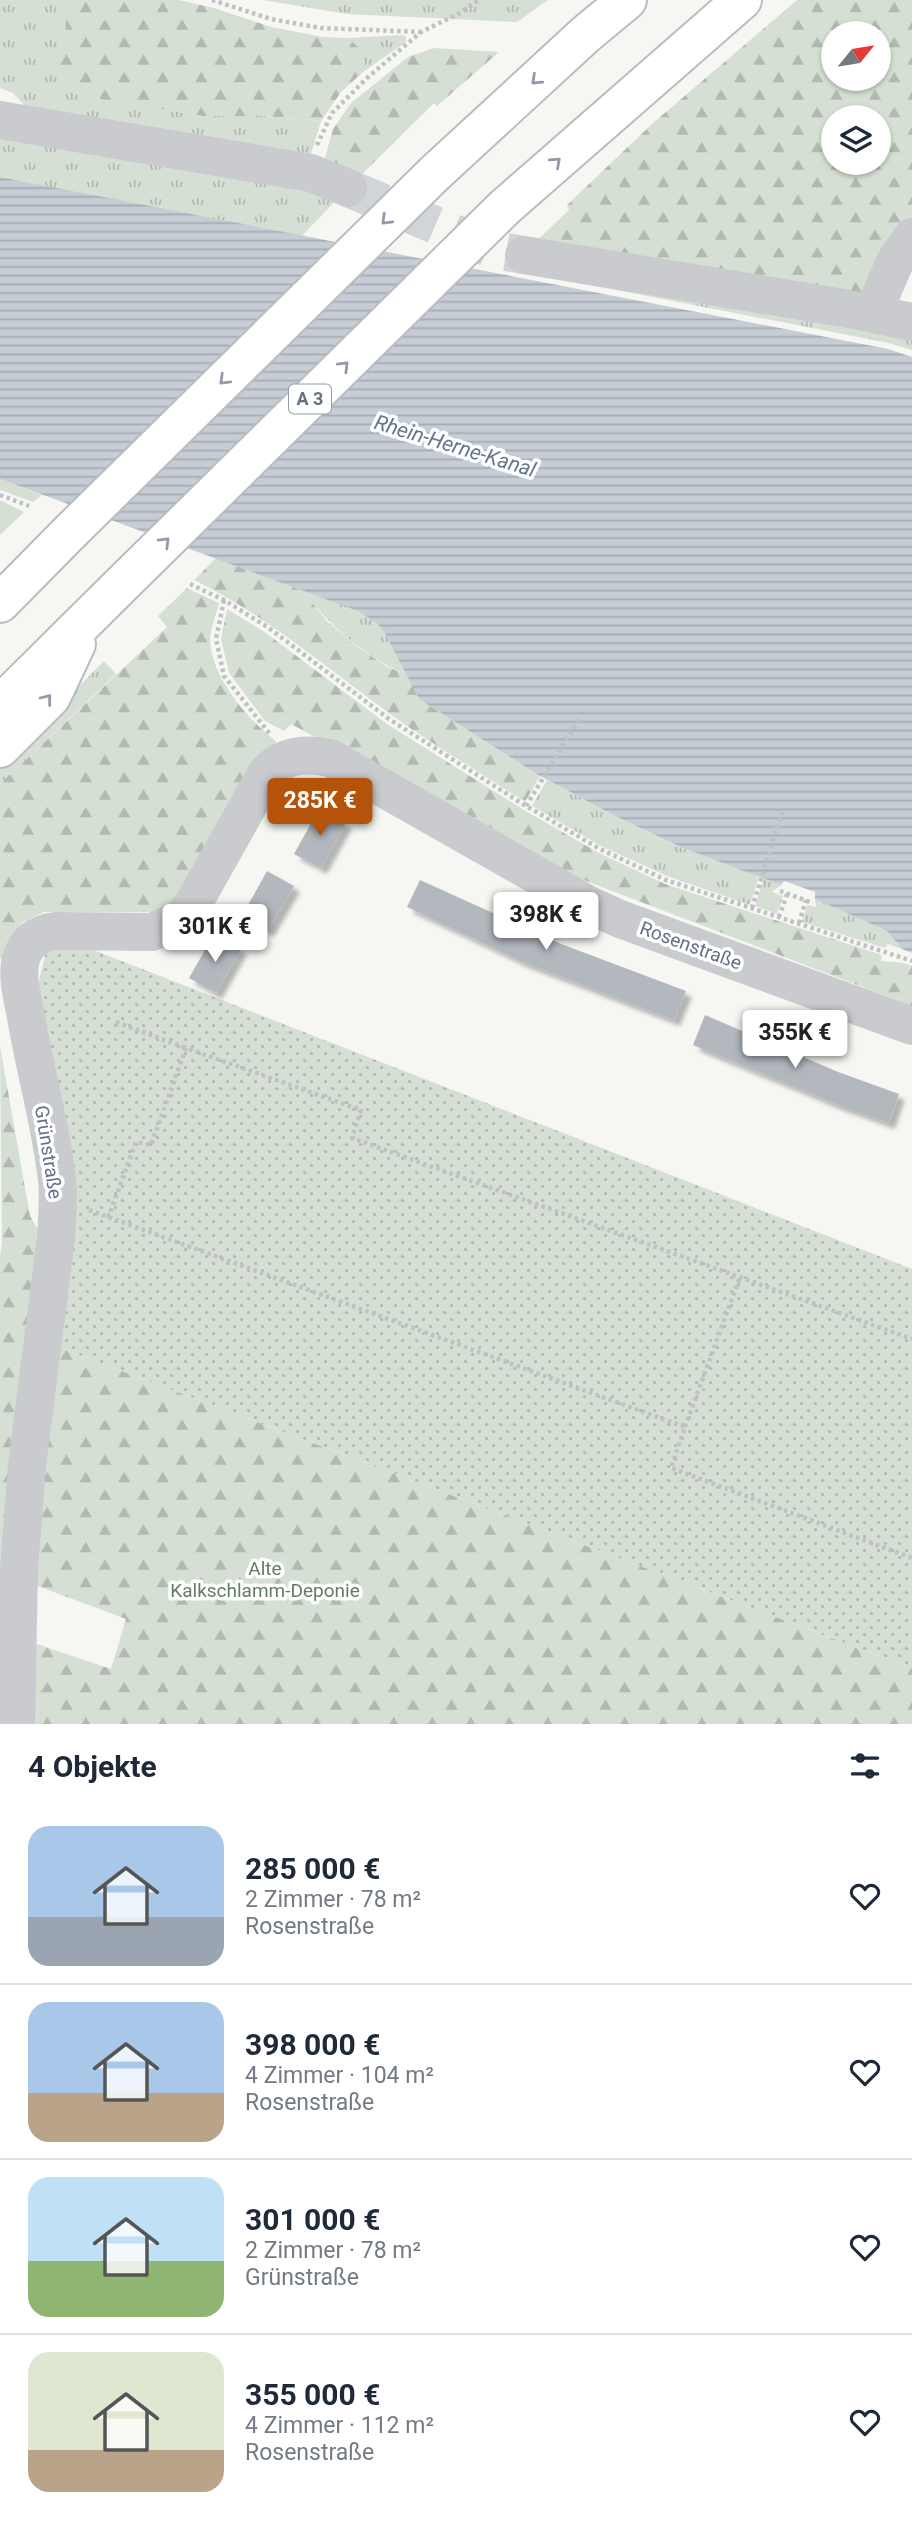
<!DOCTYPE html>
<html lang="de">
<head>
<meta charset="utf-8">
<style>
  body { margin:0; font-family:Roboto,sans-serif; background:#f2f2f3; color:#1f2937; height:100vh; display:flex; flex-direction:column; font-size:26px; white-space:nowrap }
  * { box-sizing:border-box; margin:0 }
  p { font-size:23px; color:#747a83 }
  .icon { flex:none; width:38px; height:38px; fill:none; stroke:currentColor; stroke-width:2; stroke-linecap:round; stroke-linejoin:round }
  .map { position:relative; height:1724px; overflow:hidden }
  .drawer { display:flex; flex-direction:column; background:#fff; flex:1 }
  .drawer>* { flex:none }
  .needle { width:46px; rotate:60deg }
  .buttons { position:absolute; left:821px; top:21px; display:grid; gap:14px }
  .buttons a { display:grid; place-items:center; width:70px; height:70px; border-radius:50%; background:#fff; box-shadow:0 2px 5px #0004; font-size:35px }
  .price { position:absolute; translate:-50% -60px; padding:0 16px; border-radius:7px; background:#fff; color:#222; font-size:23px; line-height:46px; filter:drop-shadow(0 2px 4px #0008) }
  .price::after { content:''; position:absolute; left:50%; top:42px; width:21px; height:16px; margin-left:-10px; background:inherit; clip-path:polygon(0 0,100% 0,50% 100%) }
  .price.current { background:#b45309; color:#fff }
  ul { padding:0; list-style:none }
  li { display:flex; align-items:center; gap:21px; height:175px; padding:0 28px }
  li+li { border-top:2px solid #e0e1e3 }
  li span { display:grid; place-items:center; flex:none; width:196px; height:140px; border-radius:21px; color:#555 }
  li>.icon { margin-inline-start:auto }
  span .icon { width:84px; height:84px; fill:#fffc; stroke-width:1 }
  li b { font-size:30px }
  h2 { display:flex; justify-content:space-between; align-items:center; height:84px; padding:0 28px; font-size:30px }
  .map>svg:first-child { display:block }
</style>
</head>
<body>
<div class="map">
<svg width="912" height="1724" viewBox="0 0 912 1724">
  <defs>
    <pattern id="grass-tufts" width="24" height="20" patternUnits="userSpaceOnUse" patternTransform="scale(1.75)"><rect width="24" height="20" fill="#d6dfd4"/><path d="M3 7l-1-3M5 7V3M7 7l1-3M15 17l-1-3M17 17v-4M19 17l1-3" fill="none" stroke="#b1b9b2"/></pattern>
    <pattern id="forest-firs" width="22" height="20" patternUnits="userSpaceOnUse" patternTransform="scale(1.75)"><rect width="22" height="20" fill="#d6dfd4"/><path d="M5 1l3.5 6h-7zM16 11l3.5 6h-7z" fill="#b1b9b2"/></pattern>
    <pattern id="park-dots" width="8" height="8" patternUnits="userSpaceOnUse" patternTransform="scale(1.75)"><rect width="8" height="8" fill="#d6dfd4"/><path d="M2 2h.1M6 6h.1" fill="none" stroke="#b1b9b2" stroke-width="1.8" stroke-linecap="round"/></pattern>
    <pattern id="water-rules" width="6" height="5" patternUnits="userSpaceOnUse" patternTransform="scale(1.75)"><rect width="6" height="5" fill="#c6cdd4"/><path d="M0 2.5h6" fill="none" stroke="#a4abb2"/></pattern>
    <filter id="shadow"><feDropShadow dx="6" dy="6" stdDeviation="2" flood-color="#0004"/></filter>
  </defs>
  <rect width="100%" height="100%" fill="#f6f7f3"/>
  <path fill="url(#grass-tufts)" d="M 0,0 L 76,0 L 66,13 L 65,38 L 54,59 L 80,94 L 104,100 L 203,116 L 264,116 L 321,121 L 310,157 L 32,113 L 13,93 L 0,88 Z
    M 263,0 L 548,0 L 517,22 L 347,14 Z
    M 403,35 L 406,37 L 406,42 L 363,72 C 363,57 359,49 348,38 Z
    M 0,139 L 343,193 L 301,237 L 0,177 Z
    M 524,272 L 912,330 L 912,350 L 889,343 Z
    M 0,479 L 42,495 L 33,502 L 0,490 Z
    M 0,500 L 24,512 L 0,535 Z
    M 301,590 C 325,599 357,605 376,622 C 391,635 398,658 407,675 C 363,656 331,626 301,590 Z
    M 104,661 L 116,674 L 0,784 L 0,766 Z
    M 547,780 L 613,815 L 683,848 L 759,876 L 750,905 L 667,876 L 601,846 L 532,806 Z
    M 764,878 L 781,885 L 772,892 L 783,896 L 777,914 L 755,906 Z
    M 815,899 L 887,931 L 902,949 L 888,944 L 885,948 L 802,922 L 807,905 L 816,907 Z"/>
  <path fill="url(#forest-firs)" fill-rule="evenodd" d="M 76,0 L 179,0 L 214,8 L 271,27 L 323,37 L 348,38 L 358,47 L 363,60 L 363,72 L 341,92 L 321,121 L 264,116 L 203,116 L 104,100 L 80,94 L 69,87 L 53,67 L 54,59 L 65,38 L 66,13 Z
    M 797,0 L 912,0 L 912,224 L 865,294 L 529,248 L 569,210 L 567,205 L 653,123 ZM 833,33 L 878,33 L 878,79 L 833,79 ZM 833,117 L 878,117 L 878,163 L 833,163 Z
    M 434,48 L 499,52 L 437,106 L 434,103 L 353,183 L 323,165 L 333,129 L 351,103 L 408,57 Z
    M 216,558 L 301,590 L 327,621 L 355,645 L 386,666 L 407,675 L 419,699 L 540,776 L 525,802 C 480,772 433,745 390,714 C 325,667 266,615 194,580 Z
    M 187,588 L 219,603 C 216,615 210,630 210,641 C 212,678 248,720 276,741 L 175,905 L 158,912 L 44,912 L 23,922 L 10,941 L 8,958 L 0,959 L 0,784 L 167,627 L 158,616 Z
    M 227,609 L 266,633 L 387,724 L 524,810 L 599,853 L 665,884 L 882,955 L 881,961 L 904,963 L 912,966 L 912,1006 L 568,874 L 291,724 L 284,731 L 265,721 L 229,673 L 221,639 Z
    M 0,1046 L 30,1216 L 46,1243 L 0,1700 L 0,1256 L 2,1243 Z
    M 55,1346 L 912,1668 L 912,1724 L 25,1724 L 25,1640 L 111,1669 L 126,1619 L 27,1582 Z"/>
  <path fill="url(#park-dots)" d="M 78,944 L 912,1269 L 912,1668 L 55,1346 L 38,985 L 46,951 Z"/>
  <path fill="url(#water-rules)" d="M 0,177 L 888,349 L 912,357 L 912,953 L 902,949 L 887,931 L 815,899 L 815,892 L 784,881 L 781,885 L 683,848 L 613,815 L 540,776 L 419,699 L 385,633 L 377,623 L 358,611 L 0,479 Z"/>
  <path fill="#b3b8bf" filter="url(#shadow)" d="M 319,809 L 346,823 L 321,868 L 294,854 Z
    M 267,871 L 294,886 L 268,931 L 242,916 Z
    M 420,880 L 561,944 L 686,991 L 674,1020 L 523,962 L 407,907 Z
    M 214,934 L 241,949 L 216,993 L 189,978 Z
    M 705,1015 L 838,1072 L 899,1094 L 889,1123 L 841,1106 L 693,1045 Z"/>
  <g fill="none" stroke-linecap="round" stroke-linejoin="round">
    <path stroke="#d2d5d8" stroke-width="38" stroke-dasharray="38 19" stroke-linecap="butt" d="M 348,188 L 494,250 L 524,255"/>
    <g stroke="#bbbcc0" stroke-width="42">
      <path id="highway" d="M 435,173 L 586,34 L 627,0
        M 505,207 L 742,0
        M 0,603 L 70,532
        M 0,705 L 116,590
        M 0,748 L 51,697 L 76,644"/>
    </g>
    <path stroke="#c0c1c4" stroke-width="4.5" stroke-dasharray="3.5 3.5" stroke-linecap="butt" d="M 212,0 L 271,19 L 321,28 L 421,32
      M 317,145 L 332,113 L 367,78 L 421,32 L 458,14 L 479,0
      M 0,495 L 29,506
      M 190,584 L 224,600 L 269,628 L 389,719 L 526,806 L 600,849 L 666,880 L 912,961
      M 224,600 L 216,639 L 224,676 L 270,734
      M 526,806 L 579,719
      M 780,891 L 813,903
      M 752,908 L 782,812
      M 779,917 L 787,894
      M 799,923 L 806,900
      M 116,1022 L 186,1048
      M 89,1210 L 685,1427 L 671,1468 L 912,1558
      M 108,1218 L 136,1142 L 151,1145 L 186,1048 L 361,1110 L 352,1138 L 912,1339
      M 685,1427 L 740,1277"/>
    <path stroke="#c9cbcf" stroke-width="38" d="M 0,120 L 311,173 L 348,188
      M 524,255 L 849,309 L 912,322
      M 873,313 L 895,262 L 912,237
      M 16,1724 L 19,1570 L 27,1465 L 56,1238 C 57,1219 59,1199 57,1180 C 51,1125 35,1071 26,1017 C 23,999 16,977 21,959 C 26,942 38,933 55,931 L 152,932 L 178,921 L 192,906 L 266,774 C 283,754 306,753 330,758 L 589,905 L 620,919 L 912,1026"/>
    <use href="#highway" stroke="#fff" stroke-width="38"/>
    <g stroke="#bbbcc0" stroke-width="42" stroke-linecap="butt">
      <path id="highway-bridge" d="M 70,532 L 435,173
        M 116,590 L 505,207"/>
    </g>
    <use href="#highway-bridge" stroke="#fff" stroke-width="38"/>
  </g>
  <defs><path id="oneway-chevron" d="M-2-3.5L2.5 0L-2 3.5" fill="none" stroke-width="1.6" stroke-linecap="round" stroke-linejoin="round" transform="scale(1.75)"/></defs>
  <g stroke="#929baa">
    <use href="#oneway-chevron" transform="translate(536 80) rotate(137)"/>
    <use href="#oneway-chevron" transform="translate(556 162) rotate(-42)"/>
    <use href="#oneway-chevron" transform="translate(386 220) rotate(136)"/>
    <use href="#oneway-chevron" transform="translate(344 366) rotate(-45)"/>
    <use href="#oneway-chevron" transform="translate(224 380) rotate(136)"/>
    <use href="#oneway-chevron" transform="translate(165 542) rotate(-45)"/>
    <use href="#oneway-chevron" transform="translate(47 699) rotate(-52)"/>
  </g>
  <g text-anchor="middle" stroke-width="7" stroke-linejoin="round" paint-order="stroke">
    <rect fill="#fff" stroke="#929baa" stroke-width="2" x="289" y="384.5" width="42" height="29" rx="5"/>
    <g font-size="18" font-weight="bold" fill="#647086">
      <text x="310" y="405">A 3</text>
    </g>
    <g font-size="19" fill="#647086" stroke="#fff">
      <text transform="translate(691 945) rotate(20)" y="7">Rosenstraße</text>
      <text transform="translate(49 1152) rotate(81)" y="7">Grünstraße</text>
    </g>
    <g font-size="19" fill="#637d63" stroke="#fff">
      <text x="265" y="1575">Alte<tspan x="265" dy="22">Kalkschlamm-Deponie</tspan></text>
    </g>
    <g font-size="21" font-style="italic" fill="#64788a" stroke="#fff">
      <text transform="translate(455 446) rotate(17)" y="7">Rhein-Herne-Kanal</text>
    </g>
  </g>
</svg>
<div class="buttons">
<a><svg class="needle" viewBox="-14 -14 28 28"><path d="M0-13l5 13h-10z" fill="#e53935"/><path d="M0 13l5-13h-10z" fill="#747a83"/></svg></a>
<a><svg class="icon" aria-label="layers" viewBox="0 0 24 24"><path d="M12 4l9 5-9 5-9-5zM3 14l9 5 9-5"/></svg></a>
</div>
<b class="price current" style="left:320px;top:838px">285K €</b>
<b class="price" style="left:546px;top:952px">398K €</b>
<b class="price" style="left:215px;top:964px">301K €</b>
<b class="price" style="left:795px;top:1070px">355K €</b>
</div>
<section class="drawer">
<h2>4 Objekte<svg class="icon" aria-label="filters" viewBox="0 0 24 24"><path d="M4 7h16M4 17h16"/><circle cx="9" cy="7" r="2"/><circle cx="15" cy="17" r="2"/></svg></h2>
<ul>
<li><span style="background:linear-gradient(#a9c7e8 65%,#9aa5b1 0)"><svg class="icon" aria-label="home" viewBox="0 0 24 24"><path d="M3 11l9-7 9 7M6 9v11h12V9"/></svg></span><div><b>285 000 €</b><p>2 Zimmer · 78 m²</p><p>Rosenstraße</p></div><svg class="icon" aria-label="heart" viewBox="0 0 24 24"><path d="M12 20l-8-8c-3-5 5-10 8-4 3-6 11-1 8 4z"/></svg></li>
<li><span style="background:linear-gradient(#a9c7e8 65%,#b9a48a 0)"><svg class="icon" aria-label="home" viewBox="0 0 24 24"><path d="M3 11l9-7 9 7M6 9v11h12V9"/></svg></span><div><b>398 000 €</b><p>4 Zimmer · 104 m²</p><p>Rosenstraße</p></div><svg class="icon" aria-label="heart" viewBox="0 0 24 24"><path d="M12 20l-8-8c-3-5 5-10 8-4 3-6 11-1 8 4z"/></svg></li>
<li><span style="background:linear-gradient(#bfe0f5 60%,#8fb573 0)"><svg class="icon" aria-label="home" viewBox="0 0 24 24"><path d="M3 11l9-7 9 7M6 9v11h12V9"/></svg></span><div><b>301 000 €</b><p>2 Zimmer · 78 m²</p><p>Grünstraße</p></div><svg class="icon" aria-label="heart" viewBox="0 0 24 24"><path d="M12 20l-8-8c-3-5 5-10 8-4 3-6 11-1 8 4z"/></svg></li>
<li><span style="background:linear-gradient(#dfe7d0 70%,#b9a48a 0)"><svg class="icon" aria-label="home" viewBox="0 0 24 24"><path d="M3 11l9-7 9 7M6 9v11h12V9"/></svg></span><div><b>355 000 €</b><p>4 Zimmer · 112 m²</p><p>Rosenstraße</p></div><svg class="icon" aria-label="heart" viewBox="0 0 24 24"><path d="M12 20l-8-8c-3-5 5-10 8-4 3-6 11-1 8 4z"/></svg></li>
</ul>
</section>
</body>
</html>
